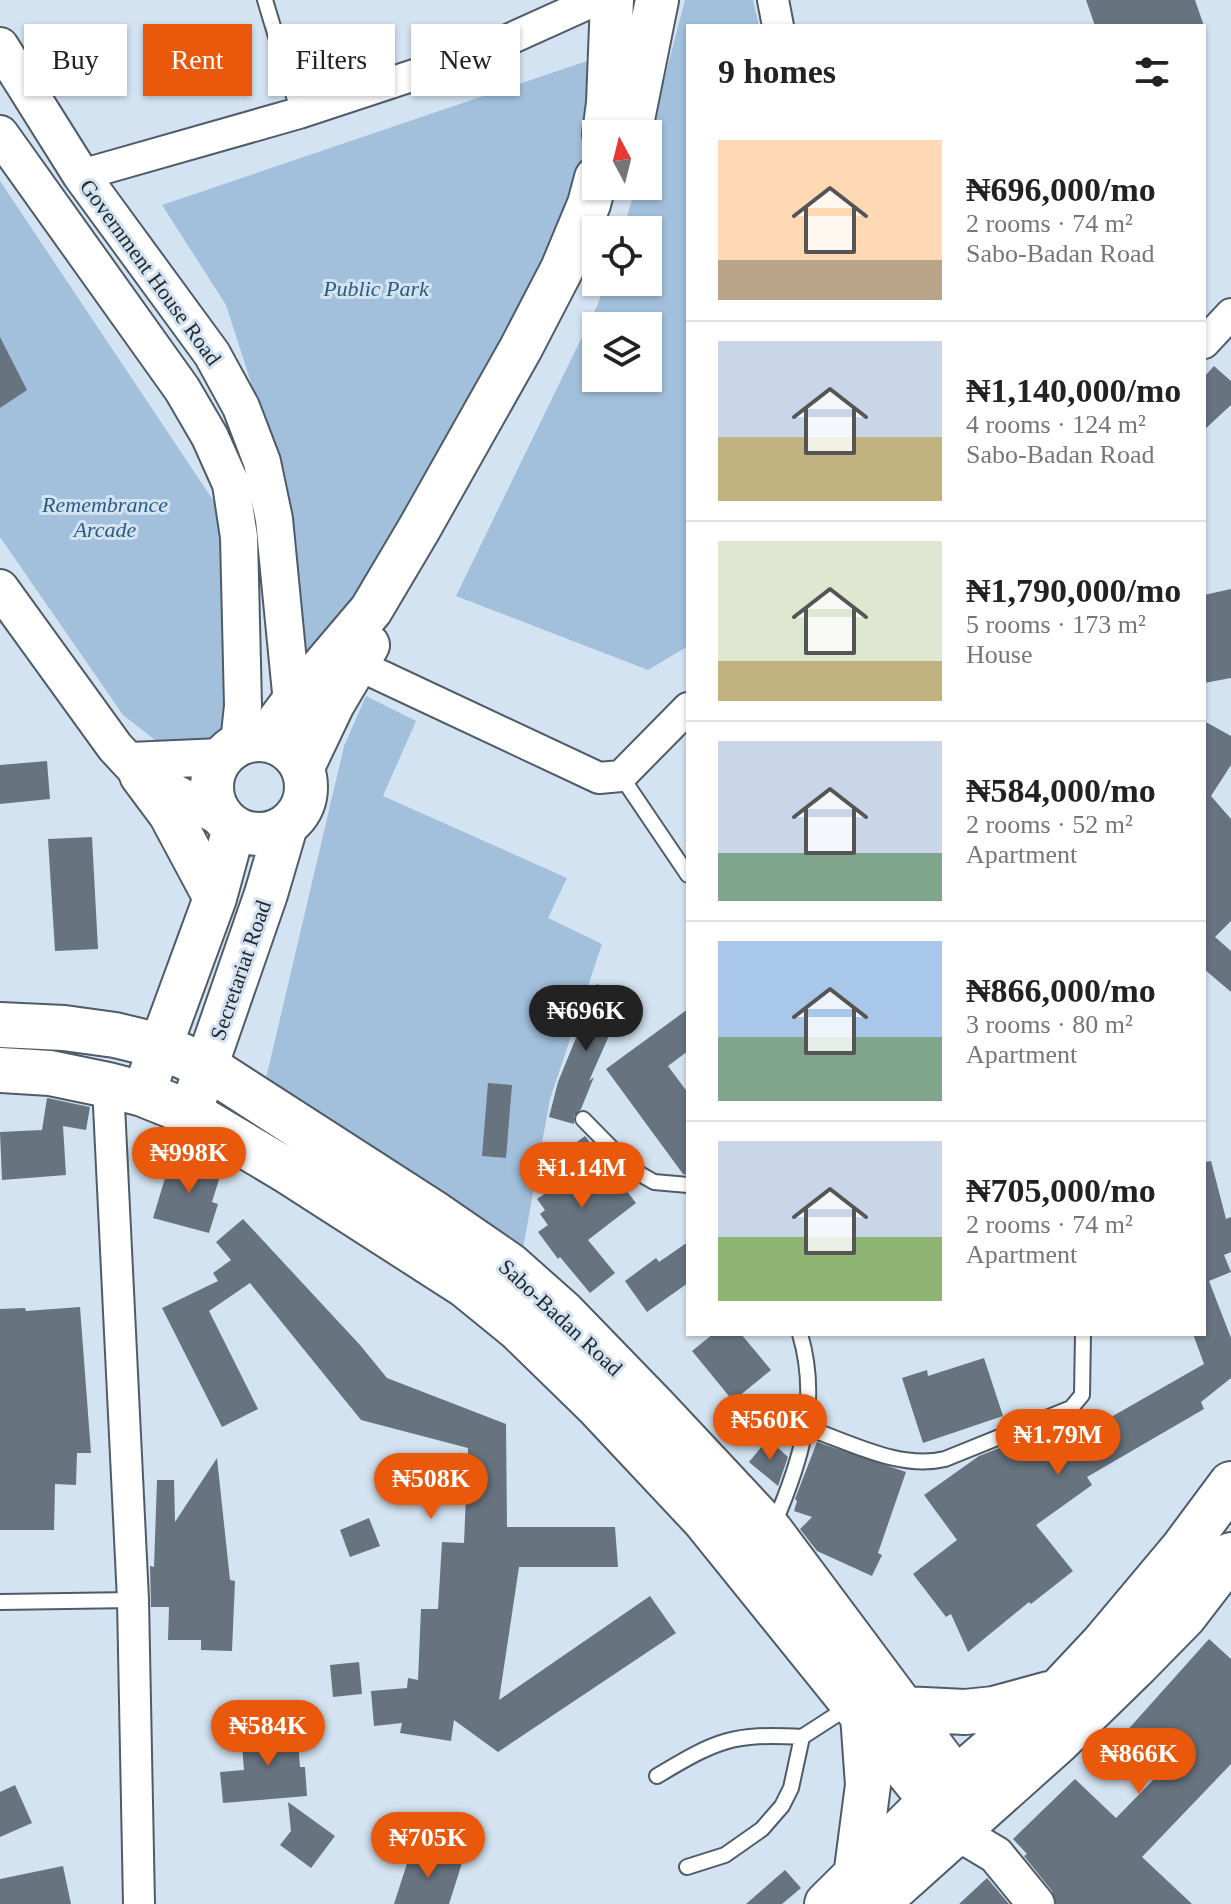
<!DOCTYPE html>
<html lang="en">
<head>
<meta charset="utf-8">
<style>
  body { margin:0; font-family:Georgia,serif; background:#f2f2f2; color:#222; height:100vh; display:flex; flex-direction:column; font-size:30px; white-space:nowrap }
  * { box-sizing:border-box; margin:0 }
  p { font-size:26px; color:#767676 }
  .icon { flex:none; width:44px; height:44px; fill:none; stroke:currentColor; stroke-width:2; stroke-linecap:round; stroke-linejoin:round }
  .map { position:relative; flex:1; overflow:hidden }
  .panel { position:absolute; left:686px; top:24px; width:520px; height:1312px; display:flex; flex-direction:column; background:#fff; border-radius:0px; box-shadow:0 2px 6px #0004 }
  .panel>* { flex:none }
  .banner { position:absolute; left:24px; top:24px; width:542px; height:72px; display:flex; gap:16px }
  .needle { width:52px; rotate:353deg }
  .tools { position:absolute; left:582px; top:120px; display:grid; gap:16px }
  .tools a { display:grid; place-items:center; width:80px; height:80px; border-radius:0px; background:#fff; box-shadow:0 2px 6px #0004; font-size:40px }
  .price { position:absolute; translate:-50% -68px; padding:0 18px; border-radius:28px; background:#ea580c; color:#fff; font-size:26px; line-height:52px; filter:drop-shadow(0 2px 4px #0008) }
  .price::after { content:''; position:absolute; left:50%; top:48px; width:24px; height:18px; margin-left:-12px; background:inherit; clip-path:polygon(0 0,100% 0,50% 100%) }
  .price.selected { background:#222; color:#fff }
  ul { padding:0; list-style:none }
  li { display:flex; align-items:center; gap:24px; height:200px; padding:0 32px }
  li+li { border-top:2px solid #e0e0e0 }
  li span { display:grid; place-items:center; flex:none; width:224px; height:160px; border-radius:0px; color:#555 }
  li>.icon { margin-inline-start:auto }
  span .icon { width:96px; height:96px; fill:#fffc; stroke-width:1 }
  li b { font-size:34px }
  h2 { display:flex; justify-content:space-between; align-items:center; height:96px; padding:0 32px; font-size:34px }
  .tag { padding:0 28px; border-radius:0px; background:#fff; box-shadow:0 2px 6px #0004; font-size:28px; line-height:72px }
  .tag.selected { background:#ea580c; color:#fff }
  .map>svg:first-child { display:block }
</style>
</head>
<body>
<div class="map">
<svg width="1231" height="1904" viewBox="0 0 1231 1904">
  <rect width="100%" height="100%" fill="#d4e3f1"/>
  <path fill="#a2c0dc" fill-rule="evenodd" d="M 685,0 L 753,0 L 759,26 L 688,26 L 688,646 L 648,670 L 456,596 L 598,304 L 605,282 L 648,282 L 648,230 L 623,230 L 636,186 L 648,186 L 648,141 ZM 596,326 L 648,326 L 648,378 L 596,378 Z
    M 587,61 L 597,134 L 537,303 L 373,603 L 308,663 L 298,580 L 276,460 L 226,305 L 162,205 Z
    M 0,181 L 215,503 L 239,683 L 217,746 L 164,747 L 123,715 L 0,537 Z
    M 366,696 L 416,721 L 383,796 L 567,878 L 548,918 L 602,944 L 550,1099 L 516,1287 L 256,1121 L 344,746 Z"/>
  <path fill="#677480" d="M 1086,0 L 1195,0 L 1204,26 L 1095,26 Z
    M 207,43 L 215,71 L 181,81 L 173,54 Z
    M 0,337 L 27,390 L 0,408 Z
    M 1214,366 L 1231,381 L 1231,405 L 1204,430 L 1204,377 Z
    M 1231,589 L 1231,678 L 1204,683 L 1204,595 Z
    M 1204,721 L 1231,736 L 1231,765 L 1211,796 L 1231,819 L 1231,921 L 1215,937 L 1231,951 L 1231,992 L 1204,969 Z
    M 47,761 L 50,799 L 0,804 L 0,765 Z
    M 92,837 L 98,949 L 55,951 L 48,839 Z
    M 597,984 L 626,997 L 589,1081 L 594,1077 L 581,1109 L 574,1116 L 574,1124 L 549,1117 L 558,1082 L 578,1033 L 576,1032 Z
    M 688,1009 L 688,1051 L 668,1066 L 688,1093 L 688,1175 L 683,1174 L 606,1069 Z
    M 488,1083 L 512,1085 L 506,1158 L 482,1156 Z
    M 47,1098 L 90,1107 L 86,1130 L 63,1126 L 66,1175 L 2,1180 L 0,1132 L 42,1130 Z
    M 585,1136 L 636,1203 L 588,1240 L 615,1273 L 590,1293 L 560,1257 L 558,1259 L 538,1232 L 548,1225 L 540,1214 L 545,1210 L 537,1199 L 556,1186 L 542,1168 Z
    M 172,1155 L 222,1170 L 212,1202 L 218,1204 L 209,1233 L 153,1218 Z
    M 1211,1161 L 1226,1219 L 1231,1217 L 1231,1252 L 1224,1255 L 1231,1272 L 1209,1281 L 1231,1338 L 1231,1378 L 1201,1402 L 1204,1409 L 1087,1477 L 1092,1485 L 1036,1525 L 1073,1571 L 1031,1604 L 1029,1602 L 968,1652 L 951,1614 L 946,1617 L 913,1574 L 957,1540 L 924,1495 L 979,1456 L 1012,1443 L 1014,1448 L 1057,1425 L 1069,1441 L 1204,1364 L 1193,1334 L 1204,1334 L 1204,1162 Z
    M 243,1219 L 360,1345 L 387,1378 L 506,1424 L 507,1527 L 615,1527 L 618,1567 L 519,1567 L 499,1700 L 650,1596 L 676,1633 L 498,1752 L 454,1720 L 451,1741 L 400,1733 L 402,1723 L 374,1726 L 371,1691 L 407,1688 L 408,1678 L 418,1680 L 421,1609 L 438,1609 L 442,1542 L 464,1543 L 468,1448 L 361,1420 L 250,1283 L 209,1311 L 258,1409 L 222,1427 L 162,1308 L 218,1281 L 213,1273 L 231,1260 L 216,1242 Z
    M 688,1242 L 688,1283 L 647,1312 L 625,1281 L 656,1258 L 659,1262 Z
    M 80,1307 L 91,1453 L 77,1453 L 76,1485 L 55,1484 L 54,1530 L 0,1530 L 0,1309 L 25,1308 L 26,1311 Z
    M 713,1334 L 741,1334 L 771,1370 L 733,1401 L 692,1351 Z
    M 984,1358 L 1003,1416 L 923,1443 L 902,1378 L 927,1370 L 928,1376 Z
    M 768,1439 L 788,1457 L 778,1486 L 749,1462 Z
    M 817,1442 L 906,1472 L 878,1553 L 882,1555 L 872,1576 L 817,1551 L 800,1529 L 812,1517 L 794,1511 L 797,1501 L 795,1499 Z
    M 217,1458 L 230,1580 L 235,1581 L 232,1651 L 201,1650 L 201,1640 L 168,1640 L 169,1607 L 151,1607 L 150,1566 L 154,1567 L 157,1480 L 174,1480 L 175,1522 Z
    M 369,1518 L 380,1546 L 350,1557 L 340,1530 Z
    M 1209,1639 L 1231,1659 L 1231,1764 L 1142,1857 L 1192,1904 L 1056,1904 L 1052,1891 L 1024,1856 L 1027,1854 L 1013,1839 L 1075,1779 L 1116,1818 L 1164,1769 L 1124,1734 Z
    M 359,1662 L 362,1694 L 333,1697 L 330,1665 Z
    M 292,1720 L 293,1741 L 298,1740 L 300,1767 L 305,1767 L 307,1796 L 223,1803 L 220,1772 L 244,1770 L 242,1745 L 263,1743 L 261,1723 Z
    M 15,1785 L 32,1823 L 0,1837 L 0,1792 Z
    M 288,1802 L 335,1836 L 311,1868 L 280,1845 L 291,1831 Z
    M 412,1848 L 462,1863 L 449,1904 L 394,1904 Z
    M 63,1866 L 71,1904 L 0,1904 L 0,1879 Z
    M 785,1870 L 801,1888 L 782,1904 L 746,1904 Z
    M 987,1878 L 1009,1904 L 959,1904 Z"/>
  <g fill="none" stroke-linecap="round" stroke-linejoin="round">
    <g stroke="#4f5c67" stroke-width="18">
      <path id="service" d="M 265,0 L 299,113
        M 621,776 L 688,875
        M 583,1119 L 633,1170 L 654,1182 L 688,1185
        M 807,1428 C 850,1442 899,1470 945,1459 L 1071,1408 L 1082,1395 L 1083,1334
        M 774,1524 C 801,1461 820,1402 800,1334
        M 0,1602 L 133,1600
        M 657,1776 C 717,1740 732,1733 802,1737
        M 687,1867 L 725,1855 L 762,1829 L 782,1806 L 791,1788 L 802,1737 L 850,1706"/>
    </g>
    <g stroke="#4f5c67" stroke-width="34">
      <path id="minor" d="M 773,0 L 778,26
        M 81,175 L 299,113 L 472,56 L 596,0
        M 1204,343 L 1231,314
        M 356,664 L 599,778 L 621,776 L 688,708
        M 108,1085 L 133,1600 L 139,1904"/>
    </g>
    <g stroke="#4f5c67" stroke-width="40">
      <path id="tertiary" d="M 0,46 L 81,175 L 212,354 L 241,407 L 262,462 L 274,519 L 292,703
        M 0,134 L 182,389 L 210,437 L 231,484 L 239,537 L 243,706 L 239,743
        M 0,588 L 115,747 L 141,775 L 224,819
        M 130,761 L 222,757
        M 956,1831 L 996,1855 L 1036,1904"/>
    </g>
    <g stroke="#4f5c67" stroke-width="46">
      <path id="secondary" d="M 604,134 L 608,103 L 612,0
        M 630,134 L 657,0
        M 265,739 L 292,703 L 371,610 L 419,529 L 521,348 L 562,269 L 589,204 L 596,178
        M212 787a47 47 0 1 1 94 0a47 47 0 1 1-94 0Z
        M 303,767 L 333,704 L 368,645
        M 141,775 L 170,814 L 215,898
        M 143,1094 L 215,898 L 234,828
        M 190,1113 L 266,894 L 286,826"/>
    </g>
    <g stroke="#4f5c67" stroke-width="48">
      <path id="trunk" d="M 0,1025 L 64,1028 L 115,1035 L 160,1046 L 207,1067 L 435,1214 L 509,1265 L 563,1313 L 656,1409 L 771,1532 L 956,1780 L 980,1808
        M 0,1070 L 50,1073 L 108,1085 L 143,1094 L 190,1113 L 286,1170 L 465,1285 L 519,1329 L 597,1405 L 704,1519 L 956,1831
        M 903,1709 L 965,1712 L 994,1709 L 1049,1694
        M 856,1877 L 868,1785 L 863,1715
        M 827,1904 L 930,1802 L 1059,1691 L 1104,1643 L 1182,1550 L 1231,1484
        M 876,1904 L 1058,1741 L 1136,1665 L 1184,1616 L 1231,1555"/>
    </g>
    <use href="#service" stroke="#fff" stroke-width="14"/>
    <use href="#minor" stroke="#fff" stroke-width="30"/>
    <use href="#tertiary" stroke="#fff" stroke-width="36"/>
    <use href="#secondary" stroke="#fff" stroke-width="42"/>
    <use href="#trunk" stroke="#fff" stroke-width="44"/>
  </g>
  <g text-anchor="middle" stroke-width="6" stroke-linejoin="round" paint-order="stroke">
    <g font-size="22" fill="#23292e" stroke="#d4e3f1">
      <text transform="translate(151 272) rotate(54)" y="8">Government House Road</text>
      <text transform="translate(240 970) rotate(-71)" y="8">Secretariat Road</text>
      <text transform="translate(561 1317) rotate(43)" y="8">Sabo-Badan Road</text>
    </g>
    <g font-size="22" font-style="italic" fill="#2c5b83" stroke="#d4e3f1">
      <text x="376" y="296">Public Park</text>
      <text x="105" y="512">Remembrance<tspan x="105" dy="25">Arcade</tspan></text>
    </g>
  </g>
</svg>
<div class="tools">
<a><svg class="needle" viewBox="-14 -14 28 28"><path d="M0-13l5 13h-10z" fill="#e53935"/><path d="M0 13l5-13h-10z" fill="#767676"/></svg></a>
<a><svg class="icon" aria-label="locate" viewBox="0 0 24 24"><circle cx="12" cy="12" r="6"/><path d="M12 2v4M12 18v4M2 12h4M18 12h4"/></svg></a>
<a><svg class="icon" aria-label="layers" viewBox="0 0 24 24"><path d="M12 4l9 5-9 5-9-5zM3 14l9 5 9-5"/></svg></a>
</div>
<b class="price selected" style="left:586px;top:1053px">₦696K</b>
<b class="price" style="left:189px;top:1195px">₦998K</b>
<b class="price" style="left:582px;top:1210px">₦1.14M</b>
<b class="price" style="left:770px;top:1462px">₦560K</b>
<b class="price" style="left:1058px;top:1477px">₦1.79M</b>
<b class="price" style="left:431px;top:1521px">₦508K</b>
<b class="price" style="left:268px;top:1768px">₦584K</b>
<b class="price" style="left:1139px;top:1796px">₦866K</b>
<b class="price" style="left:428px;top:1880px">₦705K</b>
<div class="banner">
<a class="tag">Buy</a>
<a class="tag selected">Rent</a>
<a class="tag">Filters</a>
<a class="tag">New</a>
</div>
<section class="panel">
<h2>9 homes<svg class="icon" aria-label="filters" viewBox="0 0 24 24"><path d="M4 7h16M4 17h16"/><circle cx="9" cy="7" r="2"/><circle cx="15" cy="17" r="2"/></svg></h2>
<ul>
<li><span style="background:linear-gradient(#ffd9b3 75%,#b9a48a 0)"><svg class="icon" aria-label="home" viewBox="0 0 24 24"><path d="M3 11l9-7 9 7M6 9v11h12V9"/></svg></span><div><b>₦696,000/mo</b><p>2 rooms · 74 m²</p><p>Sabo-Badan Road</p></div></li>
<li><span style="background:linear-gradient(#c9d6e8 60%,#c2b280 0)"><svg class="icon" aria-label="home" viewBox="0 0 24 24"><path d="M3 11l9-7 9 7M6 9v11h12V9"/></svg></span><div><b>₦1,140,000/mo</b><p>4 rooms · 124 m²</p><p>Sabo-Badan Road</p></div></li>
<li><span style="background:linear-gradient(#dfe7d0 75%,#c2b280 0)"><svg class="icon" aria-label="home" viewBox="0 0 24 24"><path d="M3 11l9-7 9 7M6 9v11h12V9"/></svg></span><div><b>₦1,790,000/mo</b><p>5 rooms · 173 m²</p><p>House</p></div></li>
<li><span style="background:linear-gradient(#c9d6e8 70%,#7fa58c 0)"><svg class="icon" aria-label="home" viewBox="0 0 24 24"><path d="M3 11l9-7 9 7M6 9v11h12V9"/></svg></span><div><b>₦584,000/mo</b><p>2 rooms · 52 m²</p><p>Apartment</p></div></li>
<li><span style="background:linear-gradient(#a9c7e8 60%,#7fa58c 0)"><svg class="icon" aria-label="home" viewBox="0 0 24 24"><path d="M3 11l9-7 9 7M6 9v11h12V9"/></svg></span><div><b>₦866,000/mo</b><p>3 rooms · 80 m²</p><p>Apartment</p></div></li>
<li><span style="background:linear-gradient(#c9d6e8 60%,#8fb573 0)"><svg class="icon" aria-label="home" viewBox="0 0 24 24"><path d="M3 11l9-7 9 7M6 9v11h12V9"/></svg></span><div><b>₦705,000/mo</b><p>2 rooms · 74 m²</p><p>Apartment</p></div></li>
</ul>
</section>
</div>
</body>
</html>
